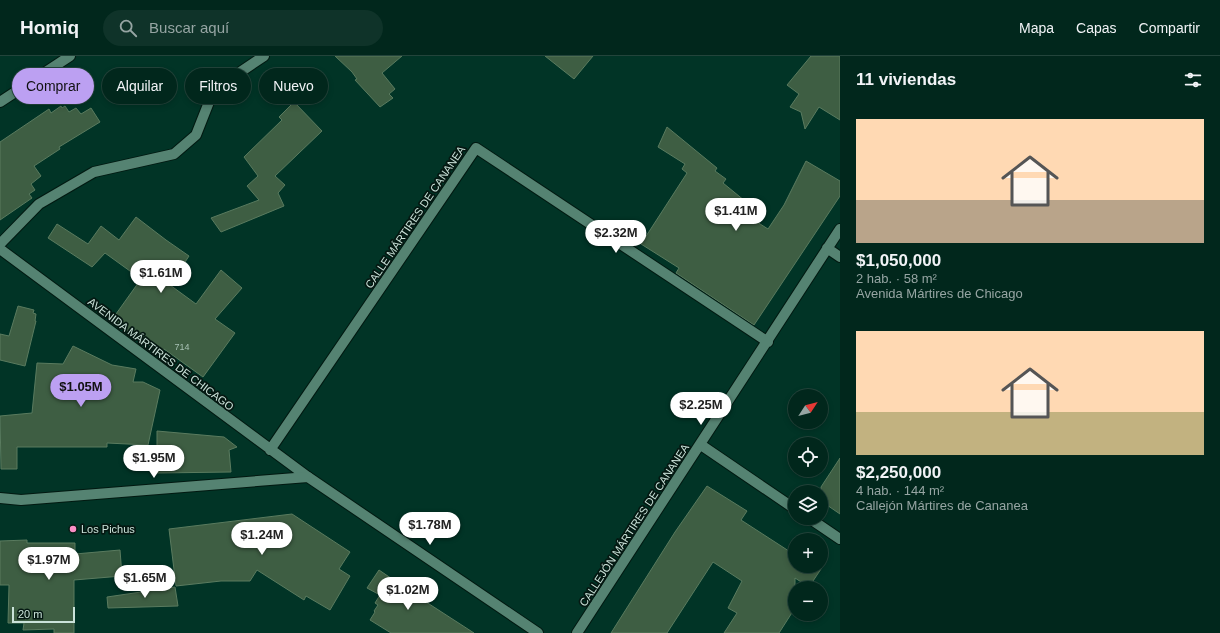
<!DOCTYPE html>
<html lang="es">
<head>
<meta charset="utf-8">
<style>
  body { margin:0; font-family:Helvetica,sans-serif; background:#0f3329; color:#f1f3f6; height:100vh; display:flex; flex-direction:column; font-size:15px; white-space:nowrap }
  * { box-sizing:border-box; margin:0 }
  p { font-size:13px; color:#96a5a3 }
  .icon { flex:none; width:22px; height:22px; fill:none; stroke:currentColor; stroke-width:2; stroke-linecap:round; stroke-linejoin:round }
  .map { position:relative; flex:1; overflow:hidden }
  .side { display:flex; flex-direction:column; background:#01271c; width:380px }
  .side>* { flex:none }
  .guide { position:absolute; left:12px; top:12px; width:380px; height:36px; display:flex; gap:8px }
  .needle { width:26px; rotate:54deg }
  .tools { position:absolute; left:788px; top:333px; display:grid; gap:8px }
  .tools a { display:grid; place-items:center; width:40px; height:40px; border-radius:50%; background:#01271c; box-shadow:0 2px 6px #0003,0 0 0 1px #23443b; font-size:20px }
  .scale { position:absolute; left:12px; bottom:10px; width:63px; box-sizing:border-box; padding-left:4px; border:2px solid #cae2d9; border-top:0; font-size:11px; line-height:14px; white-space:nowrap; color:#cae2d9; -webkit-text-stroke:3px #051812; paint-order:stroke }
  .price { position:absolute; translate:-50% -34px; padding:0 9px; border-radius:14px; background:#fff; color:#222; font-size:13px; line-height:26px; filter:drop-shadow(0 1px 2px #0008) }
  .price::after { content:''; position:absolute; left:50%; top:24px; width:12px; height:9px; margin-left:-6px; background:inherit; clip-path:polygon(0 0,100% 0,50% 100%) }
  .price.current { background:#bca0f2; color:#111 }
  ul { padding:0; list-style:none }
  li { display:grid; align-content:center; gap:8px; height:212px; padding:0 16px }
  li span { display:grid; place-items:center; height:124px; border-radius:0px; color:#555 }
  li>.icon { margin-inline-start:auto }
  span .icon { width:72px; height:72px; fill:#fffc; stroke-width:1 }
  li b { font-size:17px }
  h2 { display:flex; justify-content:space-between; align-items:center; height:48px; padding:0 16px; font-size:17px }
  .tag { padding:0 14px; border-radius:18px; background:#01271c; box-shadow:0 2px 6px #0003,0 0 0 1px #23443b; font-size:14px; line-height:36px }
  .tag.current { background:#bca0f2; color:#111 }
  header { display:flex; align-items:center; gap:24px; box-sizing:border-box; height:56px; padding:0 20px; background:#01271c; border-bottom:1px solid #23443b }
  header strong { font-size:19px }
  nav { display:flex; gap:22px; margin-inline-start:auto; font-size:14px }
  .search { width:280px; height:36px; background:#0f3329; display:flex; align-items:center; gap:10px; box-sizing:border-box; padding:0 14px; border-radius:22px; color:#96a5a3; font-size:15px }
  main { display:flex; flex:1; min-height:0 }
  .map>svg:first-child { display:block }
</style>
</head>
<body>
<header>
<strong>Homiq</strong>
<div class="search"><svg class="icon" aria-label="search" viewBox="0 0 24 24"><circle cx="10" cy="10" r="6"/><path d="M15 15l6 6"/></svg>Buscar aquí</div>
<nav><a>Mapa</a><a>Capas</a><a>Compartir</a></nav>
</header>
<main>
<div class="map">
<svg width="840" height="577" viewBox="0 0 840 577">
  <rect width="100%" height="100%" fill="#013426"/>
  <path fill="#3e5e43" stroke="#5a7b5f" d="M 335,0 L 402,0 L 382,17 L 395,33 L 389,38 L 393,42 L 380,51 L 355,24 L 357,23 L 352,16 Z
    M 545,0 L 593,0 L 574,23 Z
    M 811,0 L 840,0 L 840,64 L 819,51 L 805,73 L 801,56 L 790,51 L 799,38 L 787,29 Z
    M 294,46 L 322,75 L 275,120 L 285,129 L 278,137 L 284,150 L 221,176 L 211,162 L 259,144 L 247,130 L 258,120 L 244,101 L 282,64 L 279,61 Z
    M 61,50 L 62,52 L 65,50 L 69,56 L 76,52 L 81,58 L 91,52 L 100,66 L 59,91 L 60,93 L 34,110 L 41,120 L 31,128 L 35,134 L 29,138 L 32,142 L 0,164 L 0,86 L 49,53 L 51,57 Z
    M 667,71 L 717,112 L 715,115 L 726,123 L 723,127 L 745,145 L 738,154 L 768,173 L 784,149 L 806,105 L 840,125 L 840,140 L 754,269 L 676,217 L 679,212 L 641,188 L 687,117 L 682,113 L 685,108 L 658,91 Z
    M 136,161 L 166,184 L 189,200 L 170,229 L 196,248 L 221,214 L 242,232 L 215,263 L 235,277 L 203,321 L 164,293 L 162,297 L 111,265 L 141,223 L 105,197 L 92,211 L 48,182 L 57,168 L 88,188 L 101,170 L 119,184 Z
    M 18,250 L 34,254 L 33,257 L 36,258 L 35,265 L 36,265 L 25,310 L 0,304 L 0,278 L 9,280 Z
    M 73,290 L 112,309 L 136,313 L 133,326 L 143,326 L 160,334 L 148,389 L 107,387 L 107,391 L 17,391 L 17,413 L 1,413 L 0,360 L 32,357 L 37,307 L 63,308 Z
    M 157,375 L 224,381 L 237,391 L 229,394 L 231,416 L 157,417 Z
    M 840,402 L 840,458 L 821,445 L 821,431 Z
    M 707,430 L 747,455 L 741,464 L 795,499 L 795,510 L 821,510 L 821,508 L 823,510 L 809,531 L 795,522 L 795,552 L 779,577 L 724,577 L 737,557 L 728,552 L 742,525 L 713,506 L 667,577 L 611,577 L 675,476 Z
    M 292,458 L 350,496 L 339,513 L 350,520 L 330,554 L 306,540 L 304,544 L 257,514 L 250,525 L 221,525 L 176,530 L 169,473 Z
    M 27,484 L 27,487 L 75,487 L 75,498 L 120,494 L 122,520 L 74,524 L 74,577 L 54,577 L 54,573 L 23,574 L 24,567 L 8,567 L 9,529 L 0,529 L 0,485 Z
    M 379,514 L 423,544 L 474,577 L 391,577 L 370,564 L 375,556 L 374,555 L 378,549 L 375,547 L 380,539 L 367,532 Z
    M 175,531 L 178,550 L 108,552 L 107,541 Z"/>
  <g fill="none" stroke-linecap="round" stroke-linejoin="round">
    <g stroke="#021911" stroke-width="12">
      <path id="street" d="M 0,46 L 70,0
        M 0,188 L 39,148 L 94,116 L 174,98 L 196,79 L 211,41 L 227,25 L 264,0
        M 827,192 L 840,201
        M 0,193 L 308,421
        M 701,389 L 795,453
        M 270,394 L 476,92 L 768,286
        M 809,462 L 840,483
        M 577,577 L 840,173"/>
    </g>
    <g stroke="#021911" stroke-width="12">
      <path id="secondary" d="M 0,442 L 21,444 L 308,421 L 538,577"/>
    </g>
    <use href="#street" stroke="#558372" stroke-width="10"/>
    <use href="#secondary" stroke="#558372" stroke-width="10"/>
  </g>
  <circle fill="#fa8fc6" stroke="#051812" stroke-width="1.5" cx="73" cy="473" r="4"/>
  <g text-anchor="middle" stroke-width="3.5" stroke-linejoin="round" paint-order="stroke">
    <g font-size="9" fill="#a7c1b4">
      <text x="182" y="294">714</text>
    </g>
    <g font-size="11" fill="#cae2d9" stroke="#051812">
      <text transform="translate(415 161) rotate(-56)" y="4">CALLE MÁRTIRES DE CANANEA</text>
      <text transform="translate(161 298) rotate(37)" y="4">AVENIDA MÁRTIRES DE CHICAGO</text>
      <text transform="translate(634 469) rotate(-57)" y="4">CALLEJÓN MÁRTIRES DE CANANEA</text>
    </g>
    <g font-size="11" fill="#cae2d9" stroke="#051812" text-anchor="start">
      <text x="81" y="477">Los Pichus</text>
    </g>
  </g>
</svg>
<div class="tools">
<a><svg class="needle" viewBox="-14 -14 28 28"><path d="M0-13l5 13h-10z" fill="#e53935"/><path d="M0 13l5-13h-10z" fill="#96a5a3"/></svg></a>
<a><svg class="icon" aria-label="locate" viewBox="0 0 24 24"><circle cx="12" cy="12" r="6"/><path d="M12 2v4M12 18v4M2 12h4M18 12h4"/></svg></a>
<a><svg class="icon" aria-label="layers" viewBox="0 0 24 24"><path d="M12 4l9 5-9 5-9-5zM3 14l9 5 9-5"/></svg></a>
<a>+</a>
<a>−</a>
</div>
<div class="scale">20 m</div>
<b class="price" style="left:736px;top:176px">$1.41M</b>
<b class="price" style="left:616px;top:198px">$2.32M</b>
<b class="price" style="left:161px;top:238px">$1.61M</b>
<b class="price current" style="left:81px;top:352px">$1.05M</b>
<b class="price" style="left:701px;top:370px">$2.25M</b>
<b class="price" style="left:154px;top:423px">$1.95M</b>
<b class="price" style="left:430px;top:490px">$1.78M</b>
<b class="price" style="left:262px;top:500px">$1.24M</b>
<b class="price" style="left:49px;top:525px">$1.97M</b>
<b class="price" style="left:145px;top:543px">$1.65M</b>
<b class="price" style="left:408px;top:555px">$1.02M</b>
<div class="guide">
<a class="tag current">Comprar</a>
<a class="tag">Alquilar</a>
<a class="tag">Filtros</a>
<a class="tag">Nuevo</a>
</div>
</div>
<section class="side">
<h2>11 viviendas<svg class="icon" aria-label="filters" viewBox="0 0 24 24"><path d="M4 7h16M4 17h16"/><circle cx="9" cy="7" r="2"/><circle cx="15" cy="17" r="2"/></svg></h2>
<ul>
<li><span style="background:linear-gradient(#ffd9b3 65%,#b9a48a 0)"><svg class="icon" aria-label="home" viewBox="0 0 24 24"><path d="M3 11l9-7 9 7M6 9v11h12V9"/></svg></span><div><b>$1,050,000</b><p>2 hab. · 58 m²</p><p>Avenida Mártires de Chicago</p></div></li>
<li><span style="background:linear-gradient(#ffd9b3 65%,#c2b280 0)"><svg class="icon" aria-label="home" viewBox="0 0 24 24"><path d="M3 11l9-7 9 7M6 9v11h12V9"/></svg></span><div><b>$2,250,000</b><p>4 hab. · 144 m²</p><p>Callejón Mártires de Cananea</p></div></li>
</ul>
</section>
</main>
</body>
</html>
